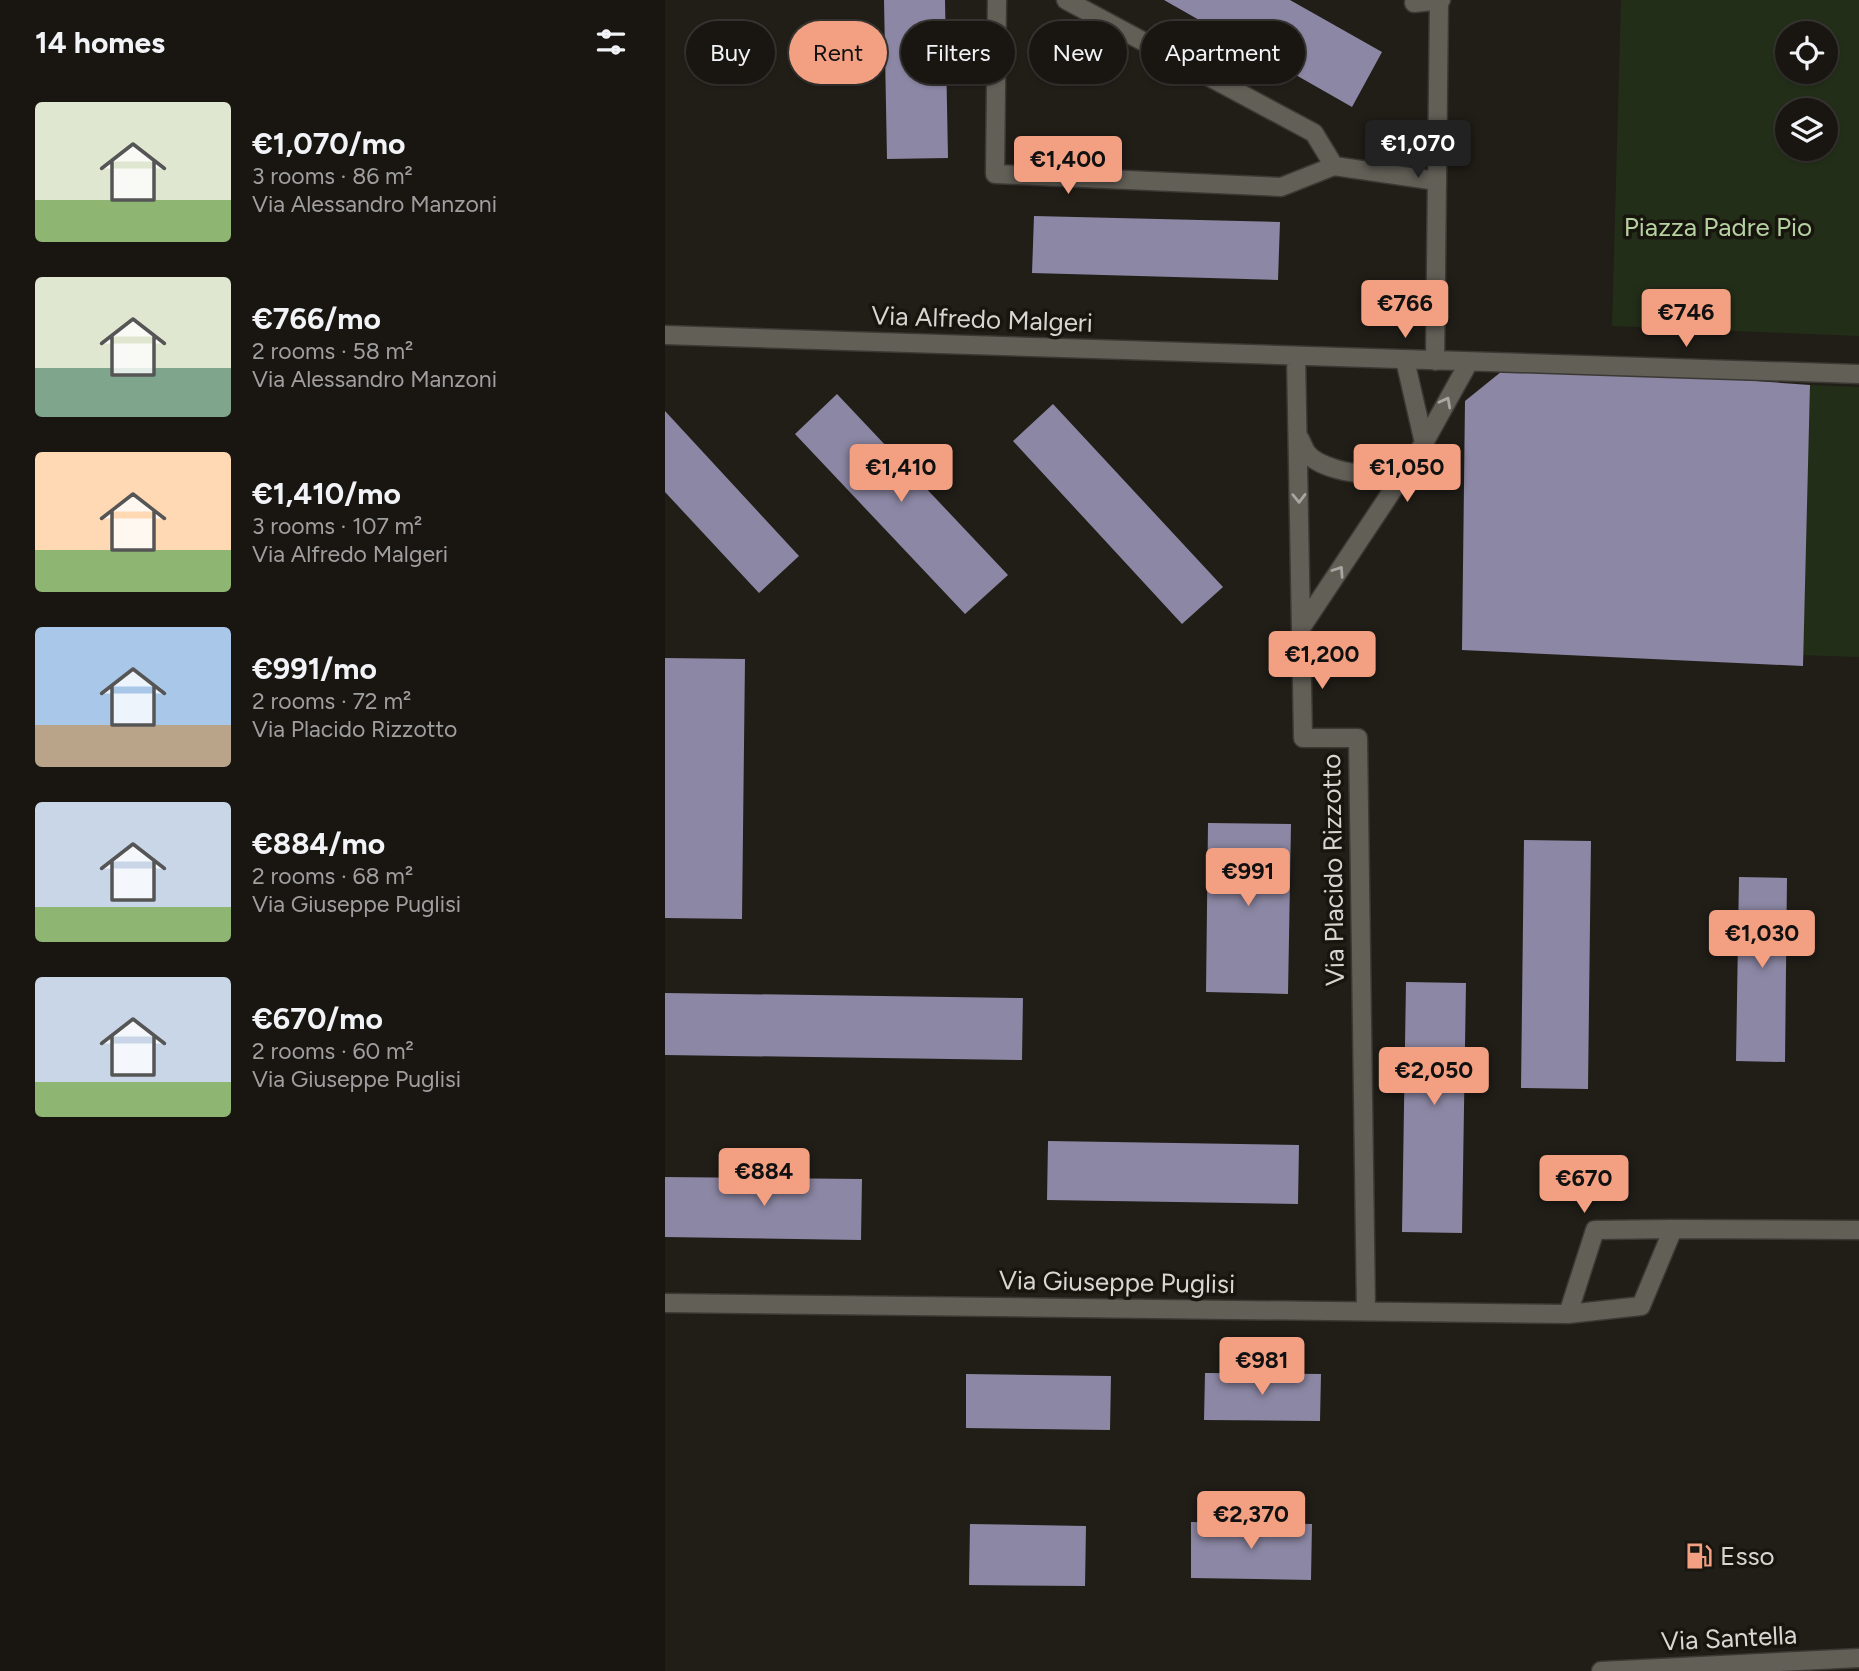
<!DOCTYPE html>
<html lang="en">
<head>
<meta charset="utf-8">
<style>
  body { margin:0; font-family:Figtree,sans-serif; background:#262320; color:#f1f3f6; height:100vh; display:flex; flex-direction:column; font-size:26px; white-space:nowrap }
  * { box-sizing:border-box; margin:0 }
  p { font-size:23px; color:#9f9f9f }
  .icon { flex:none; width:38px; height:38px; fill:none; stroke:currentColor; stroke-width:2; stroke-linecap:round; stroke-linejoin:round }
  .map { position:relative; flex:1; overflow:hidden }
  .details { display:flex; flex-direction:column; background:#191612; width:665px }
  .details>* { flex:none }
  .guide { position:absolute; left:21px; top:21px; width:665px; height:63px; display:flex; gap:14px }
  .buttons { position:absolute; left:1110px; top:21px; display:grid; gap:14px }
  .buttons a { display:grid; place-items:center; width:63px; height:63px; border-radius:50%; background:#191612; box-shadow:0 2px 5px #0004,0 0 0 2px #373532; font-size:35px }
  .price { position:absolute; translate:-50% -60px; padding:0 16px; border-radius:7px; background:#f2a081; color:#111; font-size:23px; line-height:46px; filter:drop-shadow(0 2px 4px #0008) }
  .price::after { content:''; position:absolute; left:50%; top:42px; width:21px; height:16px; margin-left:-10px; background:inherit; clip-path:polygon(0 0,100% 0,50% 100%) }
  .price.active { background:#222; color:#fff }
  ul { padding:0; list-style:none }
  li { display:flex; align-items:center; gap:21px; height:175px; padding:0 35px }
  li span { display:grid; place-items:center; flex:none; width:196px; height:140px; border-radius:7px; color:#555 }
  li>.icon { margin-inline-start:auto }
  span .icon { width:84px; height:84px; fill:#fffc; stroke-width:1 }
  li b { font-size:30px }
  h2 { display:flex; justify-content:space-between; align-items:center; height:84px; padding:0 35px; font-size:30px }
  .tag { padding:0 24px; border-radius:32px; background:#191612; box-shadow:0 2px 5px #0004,0 0 0 2px #373532; font-size:24px; line-height:63px }
  .tag.active { background:#f2a081; color:#111 }
  main { display:flex; flex:1; min-height:0 }
  .map>svg:first-child { display:block }
</style>
</head>
<body>
<main>
<section class="details">
<h2>14 homes<svg class="icon" aria-label="filters" viewBox="0 0 24 24"><path d="M4 7h16M4 17h16"/><circle cx="9" cy="7" r="2"/><circle cx="15" cy="17" r="2"/></svg></h2>
<ul>
<li><span style="background:linear-gradient(#dfe7d0 70%,#8fb573 0)"><svg class="icon" aria-label="home" viewBox="0 0 24 24"><path d="M3 11l9-7 9 7M6 9v11h12V9"/></svg></span><div><b>€1,070/mo</b><p>3 rooms · 86 m²</p><p>Via Alessandro Manzoni</p></div></li>
<li><span style="background:linear-gradient(#dfe7d0 65%,#7fa58c 0)"><svg class="icon" aria-label="home" viewBox="0 0 24 24"><path d="M3 11l9-7 9 7M6 9v11h12V9"/></svg></span><div><b>€766/mo</b><p>2 rooms · 58 m²</p><p>Via Alessandro Manzoni</p></div></li>
<li><span style="background:linear-gradient(#ffd9b3 70%,#8fb573 0)"><svg class="icon" aria-label="home" viewBox="0 0 24 24"><path d="M3 11l9-7 9 7M6 9v11h12V9"/></svg></span><div><b>€1,410/mo</b><p>3 rooms · 107 m²</p><p>Via Alfredo Malgeri</p></div></li>
<li><span style="background:linear-gradient(#a9c7e8 70%,#b9a48a 0)"><svg class="icon" aria-label="home" viewBox="0 0 24 24"><path d="M3 11l9-7 9 7M6 9v11h12V9"/></svg></span><div><b>€991/mo</b><p>2 rooms · 72 m²</p><p>Via Placido Rizzotto</p></div></li>
<li><span style="background:linear-gradient(#c9d6e8 75%,#8fb573 0)"><svg class="icon" aria-label="home" viewBox="0 0 24 24"><path d="M3 11l9-7 9 7M6 9v11h12V9"/></svg></span><div><b>€884/mo</b><p>2 rooms · 68 m²</p><p>Via Giuseppe Puglisi</p></div></li>
<li><span style="background:linear-gradient(#c9d6e8 75%,#8fb573 0)"><svg class="icon" aria-label="home" viewBox="0 0 24 24"><path d="M3 11l9-7 9 7M6 9v11h12V9"/></svg></span><div><b>€670/mo</b><p>2 rooms · 60 m²</p><p>Via Giuseppe Puglisi</p></div></li>
</ul>
</section>
<div class="map">
<svg width="1194" height="1671" viewBox="0 0 1194 1671">
  <rect width="100%" height="100%" fill="#211e18"/>
  <path fill="#232e19" fill-rule="evenodd" d="M 956,0 L 1194,0 L 1194,336 L 947,326 ZM 1122,33 L 1160,33 L 1160,72 L 1122,72 ZM 1122,110 L 1160,110 L 1160,149 L 1122,149 Z
    M 1145,385 L 1194,387 L 1194,657 L 1136,655 Z"/>
  <path fill="#8c87a4" d="M 219,0 L 280,0 L 283,158 L 222,159 Z
    M 499,0 L 625,0 L 717,52 L 687,107 Z
    M 369,216 L 615,222 L 613,280 L 367,273 Z
    M 847,363 L 1145,385 L 1138,666 L 797,650 L 800,401 Z
    M 172,394 L 343,575 L 300,614 L 130,434 Z
    M 388,404 L 558,587 L 517,624 L 348,441 Z
    M 0,411 L 134,556 L 94,593 L 0,492 Z
    M 0,658 L 80,659 L 77,919 L 0,918 Z
    M 543,823 L 626,824 L 623,994 L 541,992 Z
    M 859,840 L 926,841 L 923,1089 L 856,1088 Z
    M 1074,877 L 1122,878 L 1120,1062 L 1071,1061 Z
    M 741,982 L 801,983 L 797,1233 L 737,1232 Z
    M 0,993 L 358,998 L 357,1060 L 0,1055 Z
    M 383,1141 L 634,1145 L 633,1204 L 382,1200 Z
    M 0,1177 L 197,1179 L 196,1240 L 0,1237 Z
    M 540,1373 L 656,1374 L 655,1421 L 539,1420 Z
    M 301,1374 L 446,1376 L 445,1430 L 301,1428 Z
    M 526,1522 L 647,1524 L 646,1580 L 526,1578 Z
    M 305,1524 L 421,1526 L 420,1586 L 304,1585 Z"/>
  <g fill="none" stroke-linecap="round" stroke-linejoin="round">
    <g stroke="#3c3935" stroke-width="21">
      <path id="street" d="M 332,0 L 330,174 L 616,187 L 669,166 L 772,181
        M 401,0 L 649,133 L 669,166
        M 749,3 L 776,0
        M 0,335 L 1194,374
        M 631,356 L 638,738 L 693,738 L 701,1311
        M 770,361 L 774,0
        M 635,439 C 637,443 639,449 642,453 C 648,461 661,466 671,469 C 702,478 722,473 750,457
        M 759,443 L 804,362
        M 636,628 L 759,443 L 740,360
        M 1008,1229 L 976,1306 L 903,1314 L 930,1230 Z
        M 1008,1229 L 1194,1230
        M 0,1303 L 903,1314
        M 936,1671 L 1194,1658"/>
    </g>
    <use href="#street" stroke="#625f57" stroke-width="18"/>
  </g>
  <defs><path id="oneway-chevron" d="M-2-3.5L2.5 0L-2 3.5" fill="none" stroke-width="1.6" stroke-linecap="round" stroke-linejoin="round" transform="scale(1.75)"/></defs>
  <g stroke="#a9a6a1">
    <use href="#oneway-chevron" transform="translate(781 402) rotate(-62)"/>
    <use href="#oneway-chevron" transform="translate(634 498) rotate(89)"/>
    <use href="#oneway-chevron" transform="translate(674 571) rotate(-56)"/>
  </g>
  <defs>
    <g id="fuel-bare" transform="scale(2.1)"><path d="M-5.5-6h7V0h2V4h1.3V-2.5L3-4.5l.8-.8L6-3V5H2.5V1h-1V6h-7ZM-4.2-4.7v3.2H.2V-4.7Z" fill="#f2a081" stroke="#18150f" stroke-width="2.5" paint-order="stroke"/></g>
  </defs>
  <g fill-rule="evenodd">
    <use href="#fuel-bare" x="1034" y="1556"/>
  </g>
  <g text-anchor="middle" stroke-width="7" stroke-linejoin="round" paint-order="stroke">
    <g font-size="26" fill="#b5d1a0" stroke="#18150f">
      <text x="1053" y="236">Piazza Padre Pio</text>
    </g>
    <g font-size="26" fill="#d8d6d2" stroke="#18150f">
      <text transform="translate(317 319) rotate(2)" y="9">Via Alfredo Malgeri</text>
      <text transform="translate(668 870) rotate(-91)" y="9">Via Placido Rizzotto</text>
      <text transform="translate(452 1282) rotate(1)" y="9">Via Giuseppe Puglisi</text>
      <text transform="translate(1064 1638) rotate(-3)" y="9">Via Santella</text>
    </g>
    <g font-size="26" fill="#d8d6d2" stroke="#18150f" text-anchor="start">
      <text x="1055" y="1565">Esso</text>
    </g>
  </g>
</svg>
<div class="buttons">
<a><svg class="icon" aria-label="locate" viewBox="0 0 24 24"><circle cx="12" cy="12" r="6"/><path d="M12 2v4M12 18v4M2 12h4M18 12h4"/></svg></a>
<a><svg class="icon" aria-label="layers" viewBox="0 0 24 24"><path d="M12 4l9 5-9 5-9-5zM3 14l9 5 9-5"/></svg></a>
</div>
<b class="price active" style="left:753px;top:180px">€1,070</b>
<b class="price" style="left:403px;top:196px">€1,400</b>
<b class="price" style="left:740px;top:340px">€766</b>
<b class="price" style="left:1021px;top:349px">€746</b>
<b class="price" style="left:236px;top:504px">€1,410</b>
<b class="price" style="left:742px;top:504px">€1,050</b>
<b class="price" style="left:657px;top:691px">€1,200</b>
<b class="price" style="left:583px;top:908px">€991</b>
<b class="price" style="left:1097px;top:970px">€1,030</b>
<b class="price" style="left:769px;top:1107px">€2,050</b>
<b class="price" style="left:99px;top:1208px">€884</b>
<b class="price" style="left:919px;top:1215px">€670</b>
<b class="price" style="left:597px;top:1397px">€981</b>
<b class="price" style="left:586px;top:1551px">€2,370</b>
<div class="guide">
<a class="tag">Buy</a>
<a class="tag active">Rent</a>
<a class="tag">Filters</a>
<a class="tag">New</a>
<a class="tag">Apartment</a>
</div>
</div>
</main>
</body>
</html>
